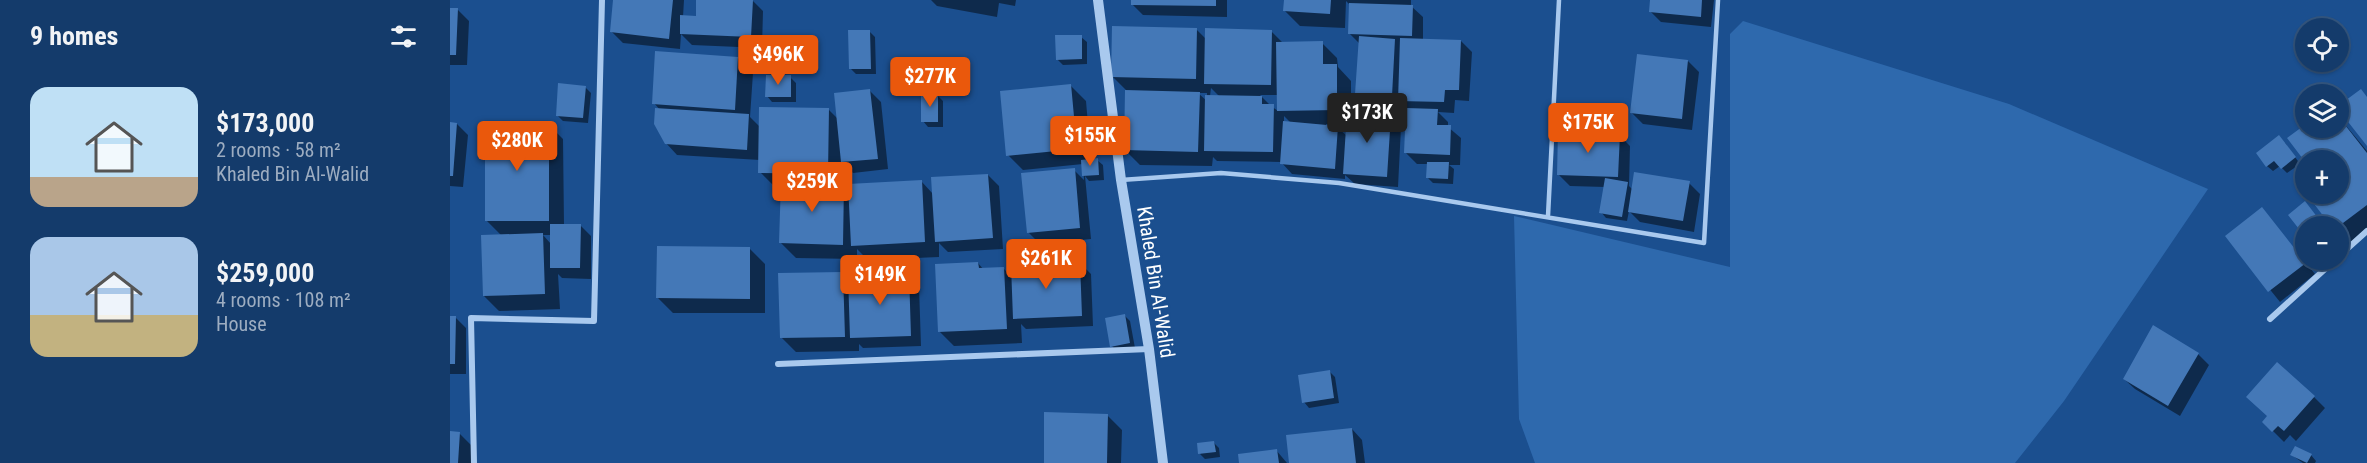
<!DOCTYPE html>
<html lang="en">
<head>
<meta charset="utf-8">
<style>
  body { margin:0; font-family:"Roboto Condensed",sans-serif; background:#214673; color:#f1f3f6; height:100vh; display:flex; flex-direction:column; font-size:22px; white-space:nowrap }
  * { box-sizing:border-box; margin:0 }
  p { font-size:20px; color:#9dadc1 }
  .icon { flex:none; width:33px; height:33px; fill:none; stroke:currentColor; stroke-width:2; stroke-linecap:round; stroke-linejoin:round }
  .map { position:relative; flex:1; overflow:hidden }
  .panel { display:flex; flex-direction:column; background:#143b6b; width:450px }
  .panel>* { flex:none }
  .controls { position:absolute; left:1845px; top:18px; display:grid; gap:12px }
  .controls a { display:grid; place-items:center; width:54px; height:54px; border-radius:50%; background:#143b6b; box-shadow:0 2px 4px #0004,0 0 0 2px #33557e; font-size:30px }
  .price { position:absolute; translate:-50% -51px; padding:0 14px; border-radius:6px; background:#ea580c; color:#fff; font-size:20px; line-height:39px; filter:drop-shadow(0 2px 3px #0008) }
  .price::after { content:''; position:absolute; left:50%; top:36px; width:18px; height:14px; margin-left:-9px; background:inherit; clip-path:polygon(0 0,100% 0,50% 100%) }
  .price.current { background:#222; color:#fff }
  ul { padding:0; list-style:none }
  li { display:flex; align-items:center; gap:18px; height:150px; padding:0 30px }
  li span { display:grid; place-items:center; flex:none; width:168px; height:120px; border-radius:18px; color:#555 }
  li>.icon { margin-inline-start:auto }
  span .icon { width:72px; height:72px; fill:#fffc; stroke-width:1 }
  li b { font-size:26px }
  h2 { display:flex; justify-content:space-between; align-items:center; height:72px; padding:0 30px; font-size:26px }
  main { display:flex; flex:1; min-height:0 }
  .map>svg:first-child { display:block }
</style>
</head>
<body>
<main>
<section class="panel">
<h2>9 homes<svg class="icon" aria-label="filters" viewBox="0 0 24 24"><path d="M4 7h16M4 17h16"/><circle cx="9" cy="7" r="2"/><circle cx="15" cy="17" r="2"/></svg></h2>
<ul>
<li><span style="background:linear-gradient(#bfe0f5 75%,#b9a48a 0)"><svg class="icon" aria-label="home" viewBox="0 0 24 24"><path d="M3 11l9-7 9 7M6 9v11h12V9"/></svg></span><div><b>$173,000</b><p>2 rooms · 58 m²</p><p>Khaled Bin Al-Walid</p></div></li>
<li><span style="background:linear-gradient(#a9c7e8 65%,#c2b280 0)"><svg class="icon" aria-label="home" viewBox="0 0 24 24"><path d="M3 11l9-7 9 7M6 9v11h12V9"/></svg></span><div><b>$259,000</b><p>4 rooms · 108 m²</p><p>House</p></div></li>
</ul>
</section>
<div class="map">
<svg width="1917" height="463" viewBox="0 0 1917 463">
  <rect width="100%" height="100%" fill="#1b4f8f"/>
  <path fill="#2e69ad" d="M 1293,21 L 1559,104 L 1758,189 L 1614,401 L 1565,463 L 1085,463 L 1069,419 L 1064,216 L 1280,267 L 1280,34 Z"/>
  <path fill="#0007" fill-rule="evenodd" d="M 165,0 L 234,0 L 233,17 L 247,18 L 248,0 L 302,0 L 313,11 L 312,48 L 242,45 L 231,34 L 230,49 L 173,43 L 162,32 Z
    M 481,0 L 566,0 L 565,6 L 549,3 L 547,17 L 487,6 Z
    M 683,0 L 777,0 L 777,17 L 693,15 L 682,4 Z
    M 835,0 L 961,0 L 961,6 L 973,17 L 973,40 L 1011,41 L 1022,52 L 1019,101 L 1005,100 L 1004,113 L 988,112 L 998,122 L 998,127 L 1011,138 L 1010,165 L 999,165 L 1004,169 L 1003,184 L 983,183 L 978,178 L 978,164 L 967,164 L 956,153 L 957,108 L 952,103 L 952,107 L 918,104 L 907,93 L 910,44 L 899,33 L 900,5 L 896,1 L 895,28 L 850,26 L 835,11 Z
    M 1201,0 L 1264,0 L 1261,27 L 1211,22 L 1200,11 Z
    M 0,9 L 8,10 L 19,21 L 17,65 L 0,65 Z
    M 746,29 L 756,39 L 821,31 L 832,42 L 872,43 L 887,58 L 888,67 L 901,81 L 901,114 L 940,116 L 951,127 L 948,187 L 905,184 L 895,175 L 895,179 L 842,174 L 831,162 L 767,161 L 763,157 L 762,166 L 690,165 L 675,150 L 676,90 L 663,77 ZM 761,88 L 769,96 L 760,96 ZM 748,93 L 757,93 L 757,101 ZM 810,95 L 828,95 L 828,111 L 821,106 ZM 834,116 L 842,124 L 834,123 ZM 876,124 L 897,124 L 897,136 L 888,128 L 876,127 Z
    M 419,31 L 425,37 L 426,74 L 406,74 L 401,69 Z
    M 631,37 L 637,42 L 637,64 L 613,65 L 607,59 Z
    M 288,58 L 303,73 L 300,117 L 310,127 L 379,110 L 388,119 L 420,91 L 431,102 L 438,169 L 403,173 L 393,162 L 393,184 L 400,191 L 472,182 L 483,194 L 538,175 L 549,186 L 553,249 L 498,252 L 489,243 L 489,257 L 418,260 L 407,249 L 407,259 L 346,258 L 331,243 L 332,187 L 325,187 L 310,172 L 310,160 L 227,155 L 216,143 L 210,110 L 204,103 Z
    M 1238,61 L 1249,72 L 1242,130 L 1193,124 L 1182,113 Z
    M 340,77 L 346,83 L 346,102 L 322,102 L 317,96 Z
    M 621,86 L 636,101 L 641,160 L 647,160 L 653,165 L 654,180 L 639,181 L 635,176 L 641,239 L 590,244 L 579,233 L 624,170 L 634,180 L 633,164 L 573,170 L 558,155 Z
    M 135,87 L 141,93 L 138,123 L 113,121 L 107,115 Z
    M 487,95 L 493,101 L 493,127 L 478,127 L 473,121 Z
    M 1888,116 L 1917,151 L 1917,231 L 1900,245 L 1888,233 L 1888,226 L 1883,226 L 1857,194 L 1888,194 L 1888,160 L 1856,160 L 1856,128 L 1888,128 Z
    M 0,124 L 7,124 L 18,135 L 13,187 L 0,186 Z
    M 98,124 L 113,139 L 114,225 L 130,225 L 141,236 L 141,279 L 112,278 L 108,274 L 110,309 L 49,311 L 34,296 L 52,236 L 37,221 ZM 93,235 L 101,235 L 101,244 Z
    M 1169,135 L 1180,146 L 1179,186 L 1183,190 L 1239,183 L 1250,194 L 1244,232 L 1190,222 L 1179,211 L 1177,221 L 1156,218 L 1151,212 L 1155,187 L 1120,186 L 1109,175 Z
    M 1835,143 L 1850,164 L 1837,173 L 1830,166 L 1823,171 L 1817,166 Z
    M 1811,209 L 1865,274 L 1830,302 L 1777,236 Z
    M 300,249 L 315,264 L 315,313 L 223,313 L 208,298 Z
    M 528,263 L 534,270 L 554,269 L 563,278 L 630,263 L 641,274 L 643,326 L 576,329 L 571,324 L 572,343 L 504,346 L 489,331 Z
    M 393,273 L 400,281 L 458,275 L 469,286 L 471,346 L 413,348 L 409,344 L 409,351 L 346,352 L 331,337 Z
    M 675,316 L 680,321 L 685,348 L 667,352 L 662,346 Z
    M 0,317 L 5,317 L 16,328 L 16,374 L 0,374 Z
    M 1748,354 L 1759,365 L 1730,416 L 1685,389 L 1674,379 Z
    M 879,371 L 885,377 L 889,403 L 859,408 L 854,402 Z
    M 1864,397 L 1875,408 L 1846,441 L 1840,435 L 1834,442 L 1814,422 Z
    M 657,415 L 672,430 L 671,463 L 595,463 Z
    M 902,429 L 912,440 L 915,463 L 841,463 Z
    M 0,432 L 9,433 L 24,448 L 23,463 L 0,463 Z
    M 764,443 L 769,448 L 770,457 L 755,459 L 750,454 Z
    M 826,450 L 837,463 L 791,463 Z
    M 1842,455 L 1861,455 L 1866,461 L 1865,463 L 1853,463 Z"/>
  <path fill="#4478b7" d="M 163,0 L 223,0 L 219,39 L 160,32 Z
    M 246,0 L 303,0 L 301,37 L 230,34 L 230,15 L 246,16 Z
    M 681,0 L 766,0 L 766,6 L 681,5 Z
    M 834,0 L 881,0 L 880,14 L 833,11 Z
    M 1200,0 L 1252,0 L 1251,17 L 1199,12 Z
    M 899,3 L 963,5 L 962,36 L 898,34 Z
    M 0,8 L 8,8 L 6,55 L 0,55 Z
    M 662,26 L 747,28 L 746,79 L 661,77 Z
    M 755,28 L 822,30 L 821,85 L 754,84 Z
    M 398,30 L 420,30 L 421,69 L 399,69 Z
    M 605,35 L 632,35 L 632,59 L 606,60 Z
    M 909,36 L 945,39 L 942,96 L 905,94 Z
    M 950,38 L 1011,40 L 1009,90 L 995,90 L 994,102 L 948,101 Z
    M 873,41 L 873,64 L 887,64 L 887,110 L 827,111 L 826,42 Z
    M 205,51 L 288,57 L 285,110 L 202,104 Z
    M 1187,54 L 1238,60 L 1232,119 L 1180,113 Z
    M 316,75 L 341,75 L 341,97 L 315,97 Z
    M 108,83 L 136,86 L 133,118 L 106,116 Z
    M 621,84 L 627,149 L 556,156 L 550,91 Z
    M 420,89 L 428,159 L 391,162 L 384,93 Z
    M 1911,89 L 1917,97 L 1917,146 L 1888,109 L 1888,106 Z
    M 675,90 L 750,92 L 748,152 L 674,150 Z
    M 488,93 L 488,122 L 471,122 L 471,94 Z
    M 755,95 L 812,96 L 812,104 L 824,104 L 823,152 L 754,151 Z
    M 309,107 L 379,108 L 378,174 L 308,173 Z
    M 205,108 L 299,114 L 297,150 L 215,144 L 204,124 Z
    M 956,108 L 988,109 L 987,125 L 1001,125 L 1000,155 L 954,153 Z
    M 897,112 L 941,115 L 937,177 L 893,174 Z
    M 1888,116 L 1917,153 L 1917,205 L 1889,226 L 1881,226 L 1851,187 L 1856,184 L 1856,194 L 1888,194 L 1888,160 L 1856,160 L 1856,163 L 1837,138 L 1856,124 L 1856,128 L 1888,128 Z
    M 833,121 L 888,126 L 885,169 L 830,164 Z
    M 0,122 L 7,123 L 3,176 L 0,176 Z
    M 35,123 L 99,123 L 99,221 L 35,221 Z
    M 1108,132 L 1170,134 L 1168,177 L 1107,175 Z
    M 1829,135 L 1846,157 L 1831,169 L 1824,161 L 1816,167 L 1806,153 Z
    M 648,158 L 649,175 L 632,176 L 631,160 Z
    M 977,162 L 999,162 L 998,179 L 976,178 Z
    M 625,168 L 630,228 L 577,233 L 571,173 Z
    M 1184,172 L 1240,181 L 1233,221 L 1178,212 Z
    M 538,174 L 543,238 L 485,242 L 481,177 Z
    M 1155,178 L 1178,182 L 1172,217 L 1149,213 Z
    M 472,180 L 475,242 L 401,246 L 398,184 Z
    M 331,181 L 394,183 L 393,245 L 329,243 Z
    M 1855,201 L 1874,226 L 1856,226 L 1856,238 L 1838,215 Z
    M 1812,207 L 1856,263 L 1818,292 L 1775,236 Z
    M 100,224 L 131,224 L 130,268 L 100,268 Z
    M 93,233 L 95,294 L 33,296 L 31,235 Z
    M 207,246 L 300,247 L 300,299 L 206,298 Z
    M 528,262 L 529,268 L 554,267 L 557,329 L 488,332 L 485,264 Z
    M 630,262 L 632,316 L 563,319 L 561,265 Z
    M 393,272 L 395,337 L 330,338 L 328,273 Z
    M 459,273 L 461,336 L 400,338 L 398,275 Z
    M 675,314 L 680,343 L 660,347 L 655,318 Z
    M 0,316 L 6,316 L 5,364 L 0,364 Z
    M 1703,325 L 1749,353 L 1718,406 L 1673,379 Z
    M 1827,362 L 1865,396 L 1834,431 L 1828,426 L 1822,432 L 1812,422 L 1817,416 L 1796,397 Z
    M 880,370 L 884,398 L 852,403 L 848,375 Z
    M 594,412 L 658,414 L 657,463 L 594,463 Z
    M 902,428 L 906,463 L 839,463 L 836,435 Z
    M 0,431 L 10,432 L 8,463 L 0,463 Z
    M 764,441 L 766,452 L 748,454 L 747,443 Z
    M 1845,446 L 1862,454 L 1857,463 L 1840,455 Z
    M 827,449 L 829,463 L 789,463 L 788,454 Z"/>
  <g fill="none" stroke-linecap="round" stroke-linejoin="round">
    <path stroke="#a9c9ee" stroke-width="4.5" d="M 671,180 L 771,173 L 889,183 L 1254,243 L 1268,0
      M 1098,216 L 1109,0"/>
    <path stroke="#a9c9ee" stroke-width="6" d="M 1888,257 L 1917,231
      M 1820,319 L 1885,260
      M 328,364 L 699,349
      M 24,463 L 21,318 L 144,321 L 152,0"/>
    <path stroke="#a9c9ee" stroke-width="10" d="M 648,0 L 671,180 L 699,349 L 713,463"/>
  </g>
  <g text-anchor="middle" stroke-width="4.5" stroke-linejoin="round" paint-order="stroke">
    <g font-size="20" fill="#fff" stroke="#1b4f8f">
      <text transform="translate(706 282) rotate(81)" y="7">Khaled Bin Al-Walid</text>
    </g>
  </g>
</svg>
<div class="controls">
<a><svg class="icon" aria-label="locate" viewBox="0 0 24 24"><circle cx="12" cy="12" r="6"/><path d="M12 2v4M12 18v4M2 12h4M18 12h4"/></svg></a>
<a><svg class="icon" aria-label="layers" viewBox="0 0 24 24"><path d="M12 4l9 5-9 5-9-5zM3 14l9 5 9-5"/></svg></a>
<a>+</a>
<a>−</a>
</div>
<b class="price" style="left:328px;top:86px">$496K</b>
<b class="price" style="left:480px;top:108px">$277K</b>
<b class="price current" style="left:917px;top:144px">$173K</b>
<b class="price" style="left:1138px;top:154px">$175K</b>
<b class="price" style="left:640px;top:167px">$155K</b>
<b class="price" style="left:67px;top:172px">$280K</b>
<b class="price" style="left:362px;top:213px">$259K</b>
<b class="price" style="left:596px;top:290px">$261K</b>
<b class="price" style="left:430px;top:306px">$149K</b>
</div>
</main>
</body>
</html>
